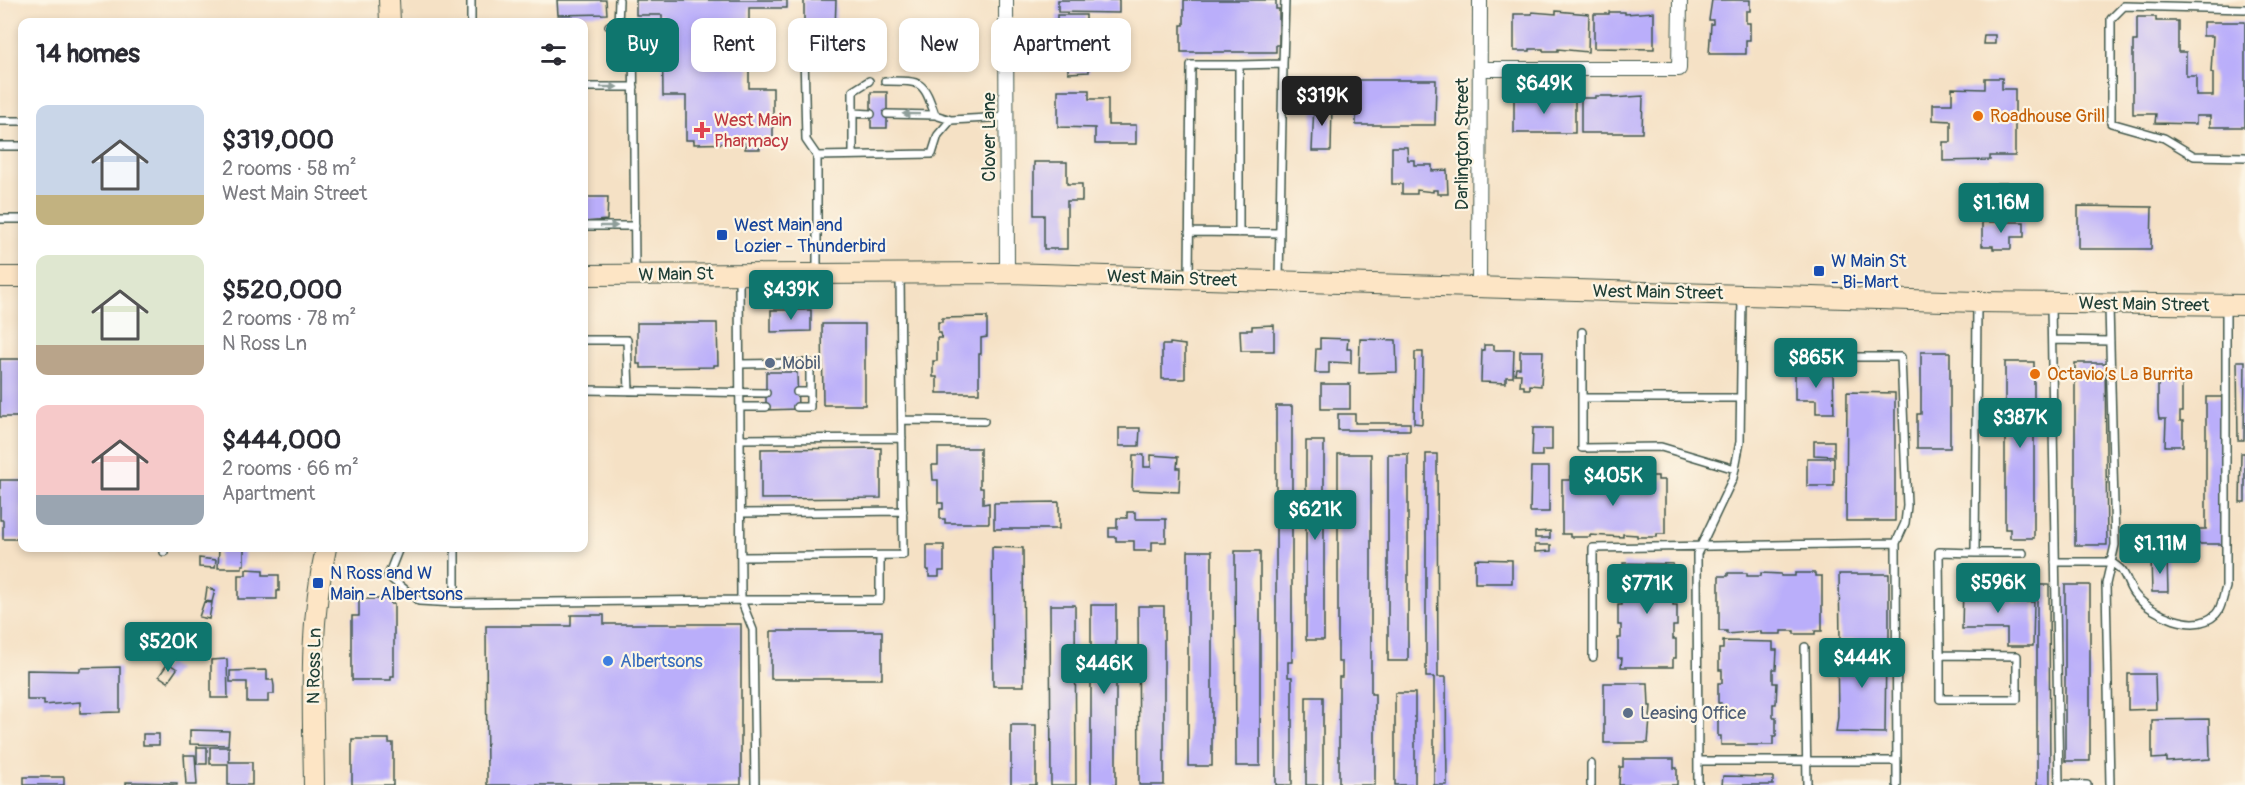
<!DOCTYPE html>
<html lang="en">
<head>
<meta charset="utf-8">
<style>
  body { margin:0; font-family:Pangolin,sans-serif; background:#f7f7f7; color:#2b2b33; height:100vh; display:flex; flex-direction:column; font-size:22px; white-space:nowrap }
  * { box-sizing:border-box; margin:0 }
  p { font-size:20px; color:#7c7c81 }
  .icon { flex:none; width:33px; height:33px; fill:none; stroke:currentColor; stroke-width:2; stroke-linecap:round; stroke-linejoin:round }
  .map { position:relative; flex:1; overflow:hidden }
  .drawer { position:absolute; left:18px; top:18px; width:570px; height:534px; display:flex; flex-direction:column; background:#fff; border-radius:12px; box-shadow:0 3px 9px #0003 }
  .drawer>* { flex:none }
  .hud { position:absolute; left:606px; top:18px; width:570px; height:54px; display:flex; gap:12px }
  .price { position:absolute; translate:-50% -51px; padding:0 14px; border-radius:6px; background:#0f766e; color:#fff; font-size:20px; line-height:39px; filter:drop-shadow(0 2px 3px #0008) }
  .price::after { content:''; position:absolute; left:50%; top:36px; width:18px; height:14px; margin-left:-9px; background:inherit; clip-path:polygon(0 0,100% 0,50% 100%) }
  .price.on { background:#222; color:#fff }
  ul { padding:0; list-style:none }
  li { display:flex; align-items:center; gap:18px; height:150px; padding:0 18px }
  li span { display:grid; place-items:center; flex:none; width:168px; height:120px; border-radius:12px; color:#555 }
  li>.icon { margin-inline-start:auto }
  span .icon { width:72px; height:72px; fill:#fffc; stroke-width:1 }
  li b { font-size:26px }
  h2 { display:flex; justify-content:space-between; align-items:center; height:72px; padding:0 18px; font-size:26px }
  .chip { padding:0 21px; border-radius:12px; background:#fff; box-shadow:0 3px 9px #0003; font-size:21px; line-height:54px }
  .chip.on { background:#0f766e; color:#fff }
  .map>svg:first-child { display:block }
</style>
</head>
<body>
<div class="map">
<svg width="2245" height="785" viewBox="0 0 2245 785">
  <rect width="100%" height="100%" fill="#fcf5e5"/>
  <filter id="ink" filterUnits="userSpaceOnUse"><feTurbulence type="fractalNoise" baseFrequency=".0167" numOctaves="2"/><feDisplacementMap in="SourceGraphic" scale="12" xChannelSelector="R" yChannelSelector="G"/><feConvolveMatrix kernelMatrix="1 2 1 2 8 2 1 2 1" color-interpolation-filters="sRGB"/></filter>
  <filter id="wash" filterUnits="userSpaceOnUse"><feTurbulence type="fractalNoise" baseFrequency=".008" numOctaves="4" result="noise"/><feDisplacementMap in="SourceGraphic" scale="24" xChannelSelector="R" yChannelSelector="G"/><feGaussianBlur stdDeviation="1.35" result="paint"/><feColorMatrix in="noise" values="0 0 0 0 0 0 0 0 0 0 0 0 0 0 0 0 0 1.4 0 .05"/><feComposite in="paint" operator="in"/></filter>
  <g filter="url(#wash)">
    <rect width="100%" height="100%" fill="#f5e1c5"/>
    <g id="blocks">
      <path fill="#baaefa" d="M 557,0 L 606,0 L 607,14 L 558,15 Z
        M 636,0 L 787,0 L 787,8 L 749,8 L 749,88 L 773,88 L 773,143 L 760,143 L 760,149 L 745,149 L 745,143 L 694,144 L 694,140 L 686,140 L 686,96 L 663,96 L 662,15 L 636,15 Z
        M 804,0 L 836,0 L 835,31 L 804,30 Z
        M 1058,0 L 1119,0 L 1119,13 L 1058,12 Z
        M 1184,0 L 1276,0 L 1276,9 L 1279,9 L 1279,45 L 1276,45 L 1276,52 L 1181,52 L 1181,25 L 1184,25 Z
        M 1712,0 L 1750,0 L 1750,11 L 1746,11 L 1746,23 L 1750,23 L 1750,40 L 1746,40 L 1746,54 L 1709,54 L 1711,24 L 1713,24 L 1713,20 L 1709,20 Z
        M 1556,11 L 1589,14 L 1588,52 L 1558,49 L 1558,51 L 1543,51 L 1543,49 L 1530,49 L 1530,51 L 1514,51 L 1514,14 L 1532,14 L 1532,12 L 1556,14 Z
        M 1609,12 L 1625,12 L 1625,14 L 1654,12 L 1654,49 L 1594,48 L 1594,14 L 1609,14 Z
        M 1057,15 L 1086,15 L 1086,51 L 1063,51 L 1063,33 L 1057,33 Z
        M 2137,17 L 2156,17 L 2156,21 L 2178,21 L 2178,52 L 2186,52 L 2186,76 L 2196,76 L 2196,96 L 2213,96 L 2213,73 L 2211,73 L 2213,36 L 2203,36 L 2203,22 L 2245,22 L 2245,127 L 2210,127 L 2210,116 L 2196,116 L 2196,124 L 2155,123 L 2156,114 L 2133,114 L 2133,41 L 2137,41 Z
        M 1984,35 L 1995,35 L 1995,44 L 1983,44 Z
        M 1068,61 L 1089,61 L 1089,72 L 1068,73 Z
        M 1985,78 L 2002,78 L 2002,89 L 2015,89 L 2015,156 L 1990,156 L 1990,160 L 1943,161 L 1943,142 L 1951,142 L 1951,121 L 1933,120 L 1933,104 L 1952,104 L 1952,88 L 1985,89 Z
        M 1356,80 L 1436,80 L 1435,125 L 1356,125 Z
        M 1058,90 L 1089,90 L 1089,99 L 1108,99 L 1108,125 L 1136,125 L 1136,144 L 1095,144 L 1095,128 L 1058,127 Z
        M 871,92 L 887,92 L 887,128 L 871,128 Z
        M 1595,96 L 1612,96 L 1612,98 L 1643,96 L 1642,133 L 1581,133 L 1581,98 L 1595,98 Z
        M 1514,98 L 1575,98 L 1575,133 L 1514,133 Z
        M 1314,103 L 1332,104 L 1331,151 L 1312,151 Z
        M 1392,147 L 1407,147 L 1408,160 L 1414,160 L 1414,165 L 1432,165 L 1432,171 L 1447,170 L 1448,194 L 1437,194 L 1437,190 L 1433,190 L 1433,192 L 1417,190 L 1417,194 L 1402,194 L 1402,184 L 1392,184 Z
        M 1034,162 L 1067,162 L 1067,184 L 1082,184 L 1082,201 L 1067,201 L 1067,249 L 1044,249 L 1044,215 L 1034,215 Z
        M 1997,183 L 2009,183 L 2009,193 L 1997,193 Z
        M 584,197 L 608,197 L 607,220 L 584,222 Z
        M 2078,206 L 2152,207 L 2151,249 L 2078,249 Z
        M 1982,222 L 2024,222 L 2024,237 L 2011,237 L 2011,249 L 1993,249 L 1993,246 L 1982,246 Z
        M 771,310 L 811,310 L 811,331 L 771,332 Z
        M 987,317 L 987,337 L 981,338 L 981,354 L 979,354 L 979,393 L 937,393 L 937,377 L 933,377 L 933,361 L 937,361 L 937,338 L 942,338 L 941,333 L 938,333 L 938,322 L 942,322 L 942,318 Z
        M 637,323 L 717,323 L 718,365 L 714,365 L 714,367 L 641,368 L 641,364 L 637,364 Z
        M 822,324 L 865,324 L 865,405 L 823,405 Z
        M 1274,325 L 1274,351 L 1241,351 L 1240,330 L 1252,330 L 1252,326 Z
        M 1320,338 L 1348,339 L 1347,349 L 1351,349 L 1351,363 L 1329,362 L 1329,373 L 1315,373 L 1316,349 L 1320,349 Z
        M 1360,339 L 1396,340 L 1397,372 L 1359,373 Z
        M 1170,343 L 1185,345 L 1185,379 L 1162,379 L 1162,345 L 1170,345 Z
        M 1484,345 L 1494,345 L 1494,350 L 1514,350 L 1513,377 L 1506,377 L 1506,383 L 1481,382 L 1482,350 L 1484,350 Z
        M 1520,351 L 1543,351 L 1541,386 L 1530,385 L 1530,389 L 1524,389 L 1524,386 L 1520,386 L 1521,374 L 1515,374 L 1516,368 L 1520,368 Z
        M 1415,352 L 1423,352 L 1422,424 L 1414,423 Z
        M 1921,352 L 1950,352 L 1950,448 L 1917,448 L 1917,414 L 1921,414 Z
        M 0,359 L 22,359 L 22,417 L 0,417 Z
        M 2237,361 L 2245,361 L 2244,440 L 2238,440 Z
        M 2005,362 L 2034,362 L 2034,538 L 2010,538 L 2010,529 L 2005,529 Z
        M 2075,363 L 2105,363 L 2107,545 L 2075,545 Z
        M 1805,368 L 1818,368 L 1818,375 L 1833,375 L 1834,413 L 1816,413 L 1816,400 L 1795,400 L 1795,372 L 1805,372 Z
        M 766,372 L 797,372 L 798,409 L 766,410 Z
        M 2161,376 L 2179,376 L 2179,381 L 2182,381 L 2182,412 L 2180,412 L 2180,421 L 2183,421 L 2183,446 L 2165,446 L 2166,419 L 2159,419 L 2158,412 L 2158,381 L 2161,381 Z
        M 1321,384 L 1350,384 L 1350,409 L 1321,409 Z
        M 1847,392 L 1895,393 L 1895,521 L 1846,521 Z
        M 2206,397 L 2222,397 L 2222,544 L 2189,544 L 2189,529 L 2206,529 Z
        M 1276,406 L 1292,406 L 1292,662 L 1288,662 L 1288,677 L 1292,677 L 1292,785 L 1276,785 Z
        M 1338,414 L 1355,414 L 1355,423 L 1410,423 L 1410,430 L 1338,430 Z
        M 1119,428 L 1140,428 L 1139,446 L 1119,446 Z
        M 1533,428 L 1552,428 L 1552,450 L 1542,450 L 1542,456 L 1532,456 Z
        M 1306,441 L 1324,441 L 1324,640 L 1306,640 Z
        M 1814,441 L 1834,441 L 1834,456 L 1814,455 Z
        M 881,448 L 881,498 L 761,499 L 761,449 Z
        M 938,448 L 980,448 L 980,488 L 983,488 L 983,504 L 989,503 L 989,523 L 945,523 L 945,519 L 940,519 L 940,509 L 943,509 L 943,503 L 938,503 L 938,480 L 933,480 L 932,465 L 938,465 Z
        M 2241,453 L 2245,453 L 2245,502 L 2240,502 Z
        M 1338,454 L 1371,454 L 1371,694 L 1375,694 L 1375,785 L 1339,785 L 1339,677 L 1342,677 L 1342,662 L 1338,662 Z
        M 1388,454 L 1408,454 L 1408,661 L 1388,661 Z
        M 1426,454 L 1437,454 L 1438,677 L 1446,677 L 1447,785 L 1434,785 L 1434,677 L 1426,677 Z
        M 1133,455 L 1144,455 L 1144,467 L 1151,467 L 1151,455 L 1178,457 L 1177,468 L 1180,468 L 1179,492 L 1132,490 Z
        M 1807,458 L 1834,458 L 1834,486 L 1807,486 Z
        M 1531,467 L 1549,467 L 1549,512 L 1530,512 Z
        M 1570,476 L 1590,476 L 1590,479 L 1624,477 L 1624,480 L 1638,480 L 1638,476 L 1658,476 L 1658,480 L 1665,480 L 1665,534 L 1657,534 L 1657,537 L 1637,537 L 1637,535 L 1623,534 L 1623,537 L 1590,535 L 1590,537 L 1570,537 L 1570,534 L 1562,534 L 1562,480 L 1570,480 Z
        M 0,480 L 22,480 L 22,539 L 3,539 L 3,520 L 0,520 Z
        M 1059,502 L 1059,529 L 994,529 L 994,503 Z
        M 1127,512 L 1135,512 L 1135,519 L 1166,519 L 1166,542 L 1152,542 L 1152,551 L 1134,551 L 1134,541 L 1116,541 L 1116,537 L 1109,537 L 1109,528 L 1117,528 L 1117,518 L 1127,518 Z
        M 1550,531 L 1550,538 L 1535,538 L 1535,532 Z
        M 927,545 L 944,545 L 944,571 L 939,571 L 939,577 L 929,577 L 929,570 L 927,570 Z
        M 1535,545 L 1551,545 L 1551,551 L 1535,552 Z
        M 992,547 L 1023,548 L 1024,686 L 993,686 Z
        M 219,548 L 244,548 L 244,565 L 242,565 L 242,568 L 218,568 Z
        M 1188,551 L 1212,551 L 1212,766 L 1188,766 Z
        M 1235,551 L 1260,551 L 1260,766 L 1236,766 Z
        M 199,558 L 216,560 L 215,568 L 199,567 Z
        M 2151,558 L 2167,558 L 2168,592 L 2152,592 Z
        M 1475,559 L 1512,560 L 1512,583 L 1475,583 Z
        M 1623,563 L 1673,564 L 1673,572 L 1677,572 L 1676,591 L 1673,591 L 1673,605 L 1677,605 L 1677,626 L 1673,626 L 1673,639 L 1676,639 L 1676,658 L 1673,658 L 1673,667 L 1621,667 L 1622,658 L 1618,658 L 1618,638 L 1621,638 L 1621,625 L 1618,625 L 1618,605 L 1622,605 L 1622,592 L 1619,592 L 1619,571 L 1623,571 Z
        M 246,569 L 263,570 L 263,575 L 279,575 L 279,591 L 277,591 L 277,599 L 238,599 L 238,575 L 246,575 Z
        M 1728,573 L 1747,573 L 1747,576 L 1761,576 L 1761,573 L 1781,574 L 1781,576 L 1795,576 L 1795,573 L 1815,573 L 1815,576 L 1822,576 L 1822,631 L 1815,631 L 1815,634 L 1794,634 L 1794,631 L 1781,631 L 1781,634 L 1761,634 L 1761,631 L 1727,634 L 1727,631 L 1719,631 L 1719,576 L 1728,576 Z
        M 1839,574 L 1889,574 L 1889,640 L 1840,640 Z
        M 1963,584 L 1994,585 L 1994,591 L 2012,591 L 2012,602 L 2034,602 L 2033,646 L 2007,646 L 2007,629 L 1962,629 Z
        M 2037,585 L 2049,585 L 2050,785 L 2037,785 Z
        M 2065,585 L 2090,585 L 2090,761 L 2065,761 Z
        M 207,588 L 215,590 L 212,602 L 205,601 Z
        M 359,599 L 391,599 L 391,604 L 394,604 L 394,676 L 391,676 L 391,680 L 352,680 L 352,616 L 359,616 Z
        M 204,602 L 212,603 L 209,619 L 199,617 Z
        M 1050,605 L 1075,605 L 1076,785 L 1051,785 Z
        M 1091,605 L 1116,605 L 1116,785 L 1091,785 Z
        M 1138,606 L 1164,606 L 1164,785 L 1139,785 Z
        M 571,615 L 604,615 L 604,624 L 741,624 L 741,785 L 487,785 L 486,626 L 571,626 Z
        M 771,631 L 882,631 L 882,679 L 771,679 Z
        M 1723,641 L 1773,642 L 1773,650 L 1777,650 L 1776,669 L 1773,669 L 1773,683 L 1777,683 L 1776,704 L 1773,704 L 1773,717 L 1776,717 L 1776,736 L 1773,736 L 1773,745 L 1721,745 L 1721,736 L 1718,736 L 1718,716 L 1721,716 L 1721,703 L 1718,703 L 1718,683 L 1722,683 L 1722,670 L 1719,670 L 1719,649 L 1723,649 Z
        M 1837,646 L 1886,646 L 1885,733 L 1836,732 L 1838,717 Z
        M 227,659 L 228,698 L 211,698 L 211,660 Z
        M 168,663 L 177,669 L 168,682 L 159,676 Z
        M 120,667 L 120,712 L 80,713 L 80,702 L 44,705 L 44,700 L 27,700 L 27,670 L 80,671 L 80,668 Z
        M 267,670 L 267,680 L 273,680 L 274,686 L 274,694 L 268,694 L 268,702 L 247,702 L 247,682 L 230,682 L 230,671 Z
        M 2128,674 L 2155,674 L 2156,709 L 2128,710 Z
        M 1604,683 L 1648,683 L 1649,706 L 1651,706 L 1648,743 L 1604,743 Z
        M 1395,693 L 1415,693 L 1415,785 L 1395,785 Z
        M 1306,697 L 1323,697 L 1323,785 L 1306,785 Z
        M 2209,719 L 2210,759 L 2167,762 L 2167,758 L 2152,759 L 2152,720 Z
        M 1011,725 L 1036,725 L 1036,785 L 1011,785 Z
        M 190,730 L 229,731 L 228,745 L 190,744 Z
        M 143,734 L 159,734 L 159,745 L 143,745 Z
        M 352,739 L 389,739 L 389,743 L 393,743 L 393,785 L 352,785 Z
        M 197,747 L 207,747 L 207,764 L 197,764 Z
        M 210,747 L 229,747 L 229,762 L 252,762 L 252,785 L 228,785 L 228,764 L 210,764 Z
        M 184,755 L 195,755 L 197,785 L 186,785 Z
        M 1623,759 L 1674,759 L 1674,768 L 1677,768 L 1677,785 L 1619,785 L 1620,767 L 1623,767 Z
        M 1723,776 L 1773,777 L 1773,785 L 1722,785 Z
        M 24,777 L 64,777 L 64,785 L 24,785 Z
        M 126,782 L 177,783 L 177,785 L 126,785 Z"/>
    </g>
  </g>
  <g filter="url(#ink)">
    <use href="#blocks" fill-opacity="0" stroke="#3f564a" stroke-width="1.5"/>
    <g fill="none" stroke-linecap="round" stroke-linejoin="round">
      <g stroke="#3f564a" stroke-width="10">
        <path id="service" d="M 471,0 L 471,22
          M 2245,9 L 2124,6 L 2111,19 L 2111,123 L 2164,138 L 2194,156 L 2245,157
          M 609,26 L 633,26 L 635,273
          M 618,26 L 619,0
          M 804,53 L 806,140 L 817,156 L 817,271
          M 1239,65 L 1283,64 L 1285,0
          M 885,81 C 922,81 923,80 935,115
          M 584,87 L 634,87
          M 853,113 L 871,114
          M 887,114 L 935,115 L 951,120
          M 0,121 L 22,121
          M 0,146 L 22,146
          M 853,155 L 853,91 L 869,81
          M 817,156 L 932,154 L 938,135 L 951,120 L 1007,117
          M 0,219 L 22,219
          M 584,226 L 635,226
          M 1189,232 L 1280,233
          M 1189,276 L 1191,65 L 1239,65 L 1239,233
          M 1279,279 L 1283,64
          M 1977,305 L 1975,553 L 2023,553
          M 2051,305 L 2059,784 L 2087,785
          M 2109,306 L 2115,545 L 2111,562 C 2115,565 2120,568 2122,571 C 2128,579 2129,589 2136,596 C 2152,614 2195,635 2216,614 C 2222,608 2223,596 2226,587 L 2226,306
          M 1582,332 L 1582,448 L 1661,447 L 1735,469
          M 584,340 L 627,340 L 629,391
          M 2052,340 L 2110,341
          M 1849,357 L 1901,357 L 1907,506 L 1905,523 L 1896,543
          M 740,364 L 810,363 L 810,407 L 797,407
          M 584,390 L 766,393
          M 797,392 L 810,392
          M 1582,398 L 1740,398
          M 741,407 L 766,407
          M 902,420 L 984,421
          M 740,439 L 902,438
          M 741,513 L 903,511
          M 164,548 L 164,552
          M 399,548 L 388,576 L 419,601 L 455,603 L 741,600 L 739,275
          M 455,548 L 455,603
          M 741,557 L 903,555 L 900,276
          M 2055,562 L 2111,562 L 2106,584 L 2110,785
          M 1805,647 L 1807,785
          M 1940,655 L 1940,699 L 2017,699 L 2017,656 L 1940,655 L 1939,552 L 1975,553
          M 1593,657 L 1593,548 L 1896,543 L 1897,785
          M 1698,761 L 1897,761
          M 1591,764 L 1591,785
          M 755,785 L 753,630 L 741,600 L 880,600 L 880,556
          M 1698,785 L 1697,554 L 1733,478 L 1740,442 L 1742,297"/>
      </g>
      <g stroke="#3f564a" stroke-width="16">
        <path id="minor" d="M 1006,0 L 1007,273
          M 1480,69 L 1679,69 L 1680,0
          M 1479,288 L 1480,0"/>
      </g>
      <g stroke="#3f564a" stroke-width="22">
        <path id="secondary" d="M 389,0 L 390,22
          M 584,275 L 1007,273 L 1977,302 L 2245,305
          M 0,277 L 22,277
          M 314,785 C 313,703 308,628 326,548"/>
      </g>
      <use href="#service" stroke="#fff" stroke-width="7"/>
      <use href="#minor" stroke="#fff" stroke-width="14"/>
      <use href="#secondary" stroke="#fde5c5" stroke-width="20"/>
    </g>
    <defs><path id="oneway-solid" d="M-6-.8H1V-3.2L6.5 0L1 3.2V.8H-6Z" transform="scale(1.5)"/></defs>
    <g fill="#8f9e9a">
      <use href="#oneway-solid" transform="translate(609 87)"/>
      <use href="#oneway-solid" transform="translate(911 114) rotate(-179)"/>
      <use href="#oneway-solid" transform="translate(609 226)"/>
    </g>
  </g>
  <g fill="#e8710a" stroke="#fcf5e5" stroke-width="2">
    <circle cx="1978" cy="116" r="6"/>
    <circle cx="2035" cy="374" r="6"/>
  </g>
  <path fill="#e0444e" stroke="#fcf5e5" stroke-width="2" d="M699 121h6v6h6v6h-6v6h-6v-6h-6v-6h6z"/>
  <g fill="#1a4fb4" stroke="#fcf5e5" stroke-width="2">
    <rect x="716" y="229" width="12" height="12" rx="3"/>
    <rect x="1813" y="265" width="12" height="12" rx="3"/>
    <rect x="312" y="577" width="12" height="12" rx="3"/>
  </g>
  <g fill="#5c6f8a" stroke="#fcf5e5" stroke-width="2">
    <circle cx="770" cy="363" r="6"/>
    <circle cx="1628" cy="713" r="6"/>
  </g>
  <circle fill="#3f7fe0" stroke="#fcf5e5" stroke-width="2" cx="608" cy="661" r="6"/>
  <g text-anchor="middle" stroke-width="4.5" stroke-linejoin="round" paint-order="stroke">
    <g font-size="18" fill="#c56008" stroke="#fcf5e5" text-anchor="start">
      <text x="1990" y="122">Roadhouse Grill</text>
      <text x="2047" y="380">Octavio’s La Burrita</text>
    </g>
    <g font-size="18" fill="#be3a42" stroke="#fcf5e5" text-anchor="start">
      <text x="714" y="126">West Main<tspan x="714" dy="21">Pharmacy</tspan></text>
    </g>
    <g font-size="18" fill="#1f3d34" stroke="#fcf5e5">
      <text transform="translate(989 137) rotate(-90)" y="6">Clover Lane</text>
      <text transform="translate(1462 144) rotate(-90)" y="6">Darlington Street</text>
      <text transform="translate(676 274) rotate(-1)" y="6">W Main St</text>
      <text transform="translate(1172 278) rotate(2)" y="6">West Main Street</text>
      <text transform="translate(1658 292) rotate(1)" y="6">West Main Street</text>
      <text transform="translate(2144 304) rotate(1)" y="6">West Main Street</text>
      <text transform="translate(314 666) rotate(-89)" y="6">N Ross Ln</text>
    </g>
    <g font-size="18" fill="#164399" stroke="#fcf5e5" text-anchor="start">
      <text x="734" y="231">West Main and<tspan x="734" dy="21">Lozier - Thunderbird</tspan></text>
      <text x="1831" y="267">W Main St<tspan x="1831" dy="21">- Bi-Mart</tspan></text>
      <text x="330" y="579">N Ross and W<tspan x="330" dy="21">Main - Albertsons</tspan></text>
    </g>
    <g font-size="18" fill="#4e5e75" stroke="#fcf5e5" text-anchor="start">
      <text x="782" y="369">Mobil</text>
      <text x="1640" y="719">Leasing Office</text>
    </g>
    <g font-size="18" fill="#366cbe" stroke="#fcf5e5" text-anchor="start">
      <text x="620" y="667">Albertsons</text>
    </g>
  </g>
</svg>
<b class="price" style="left:1544px;top:115px">$649K</b>
<b class="price on" style="left:1322px;top:127px">$319K</b>
<b class="price" style="left:2001px;top:234px">$1.16M</b>
<b class="price" style="left:791px;top:321px">$439K</b>
<b class="price" style="left:1816px;top:389px">$865K</b>
<b class="price" style="left:2020px;top:449px">$387K</b>
<b class="price" style="left:1613px;top:507px">$405K</b>
<b class="price" style="left:1315px;top:541px">$621K</b>
<b class="price" style="left:2160px;top:575px">$1.11M</b>
<b class="price" style="left:1998px;top:614px">$596K</b>
<b class="price" style="left:1647px;top:615px">$771K</b>
<b class="price" style="left:168px;top:673px">$520K</b>
<b class="price" style="left:1862px;top:689px">$444K</b>
<b class="price" style="left:1104px;top:695px">$446K</b>
<div class="hud">
<a class="chip on">Buy</a>
<a class="chip">Rent</a>
<a class="chip">Filters</a>
<a class="chip">New</a>
<a class="chip">Apartment</a>
</div>
<section class="drawer">
<h2>14 homes<svg class="icon" aria-label="filters" viewBox="0 0 24 24"><path d="M4 7h16M4 17h16"/><circle cx="9" cy="7" r="2"/><circle cx="15" cy="17" r="2"/></svg></h2>
<ul>
<li><span style="background:linear-gradient(#c9d6e8 75%,#c2b280 0)"><svg class="icon" aria-label="home" viewBox="0 0 24 24"><path d="M3 11l9-7 9 7M6 9v11h12V9"/></svg></span><div><b>$319,000</b><p>2 rooms · 58 m²</p><p>West Main Street</p></div></li>
<li><span style="background:linear-gradient(#dfe7d0 75%,#b9a48a 0)"><svg class="icon" aria-label="home" viewBox="0 0 24 24"><path d="M3 11l9-7 9 7M6 9v11h12V9"/></svg></span><div><b>$520,000</b><p>2 rooms · 78 m²</p><p>N Ross Ln</p></div></li>
<li><span style="background:linear-gradient(#f6c9c9 75%,#9aa5b1 0)"><svg class="icon" aria-label="home" viewBox="0 0 24 24"><path d="M3 11l9-7 9 7M6 9v11h12V9"/></svg></span><div><b>$444,000</b><p>2 rooms · 66 m²</p><p>Apartment</p></div></li>
</ul>
</section>
</div>
</body>
</html>
